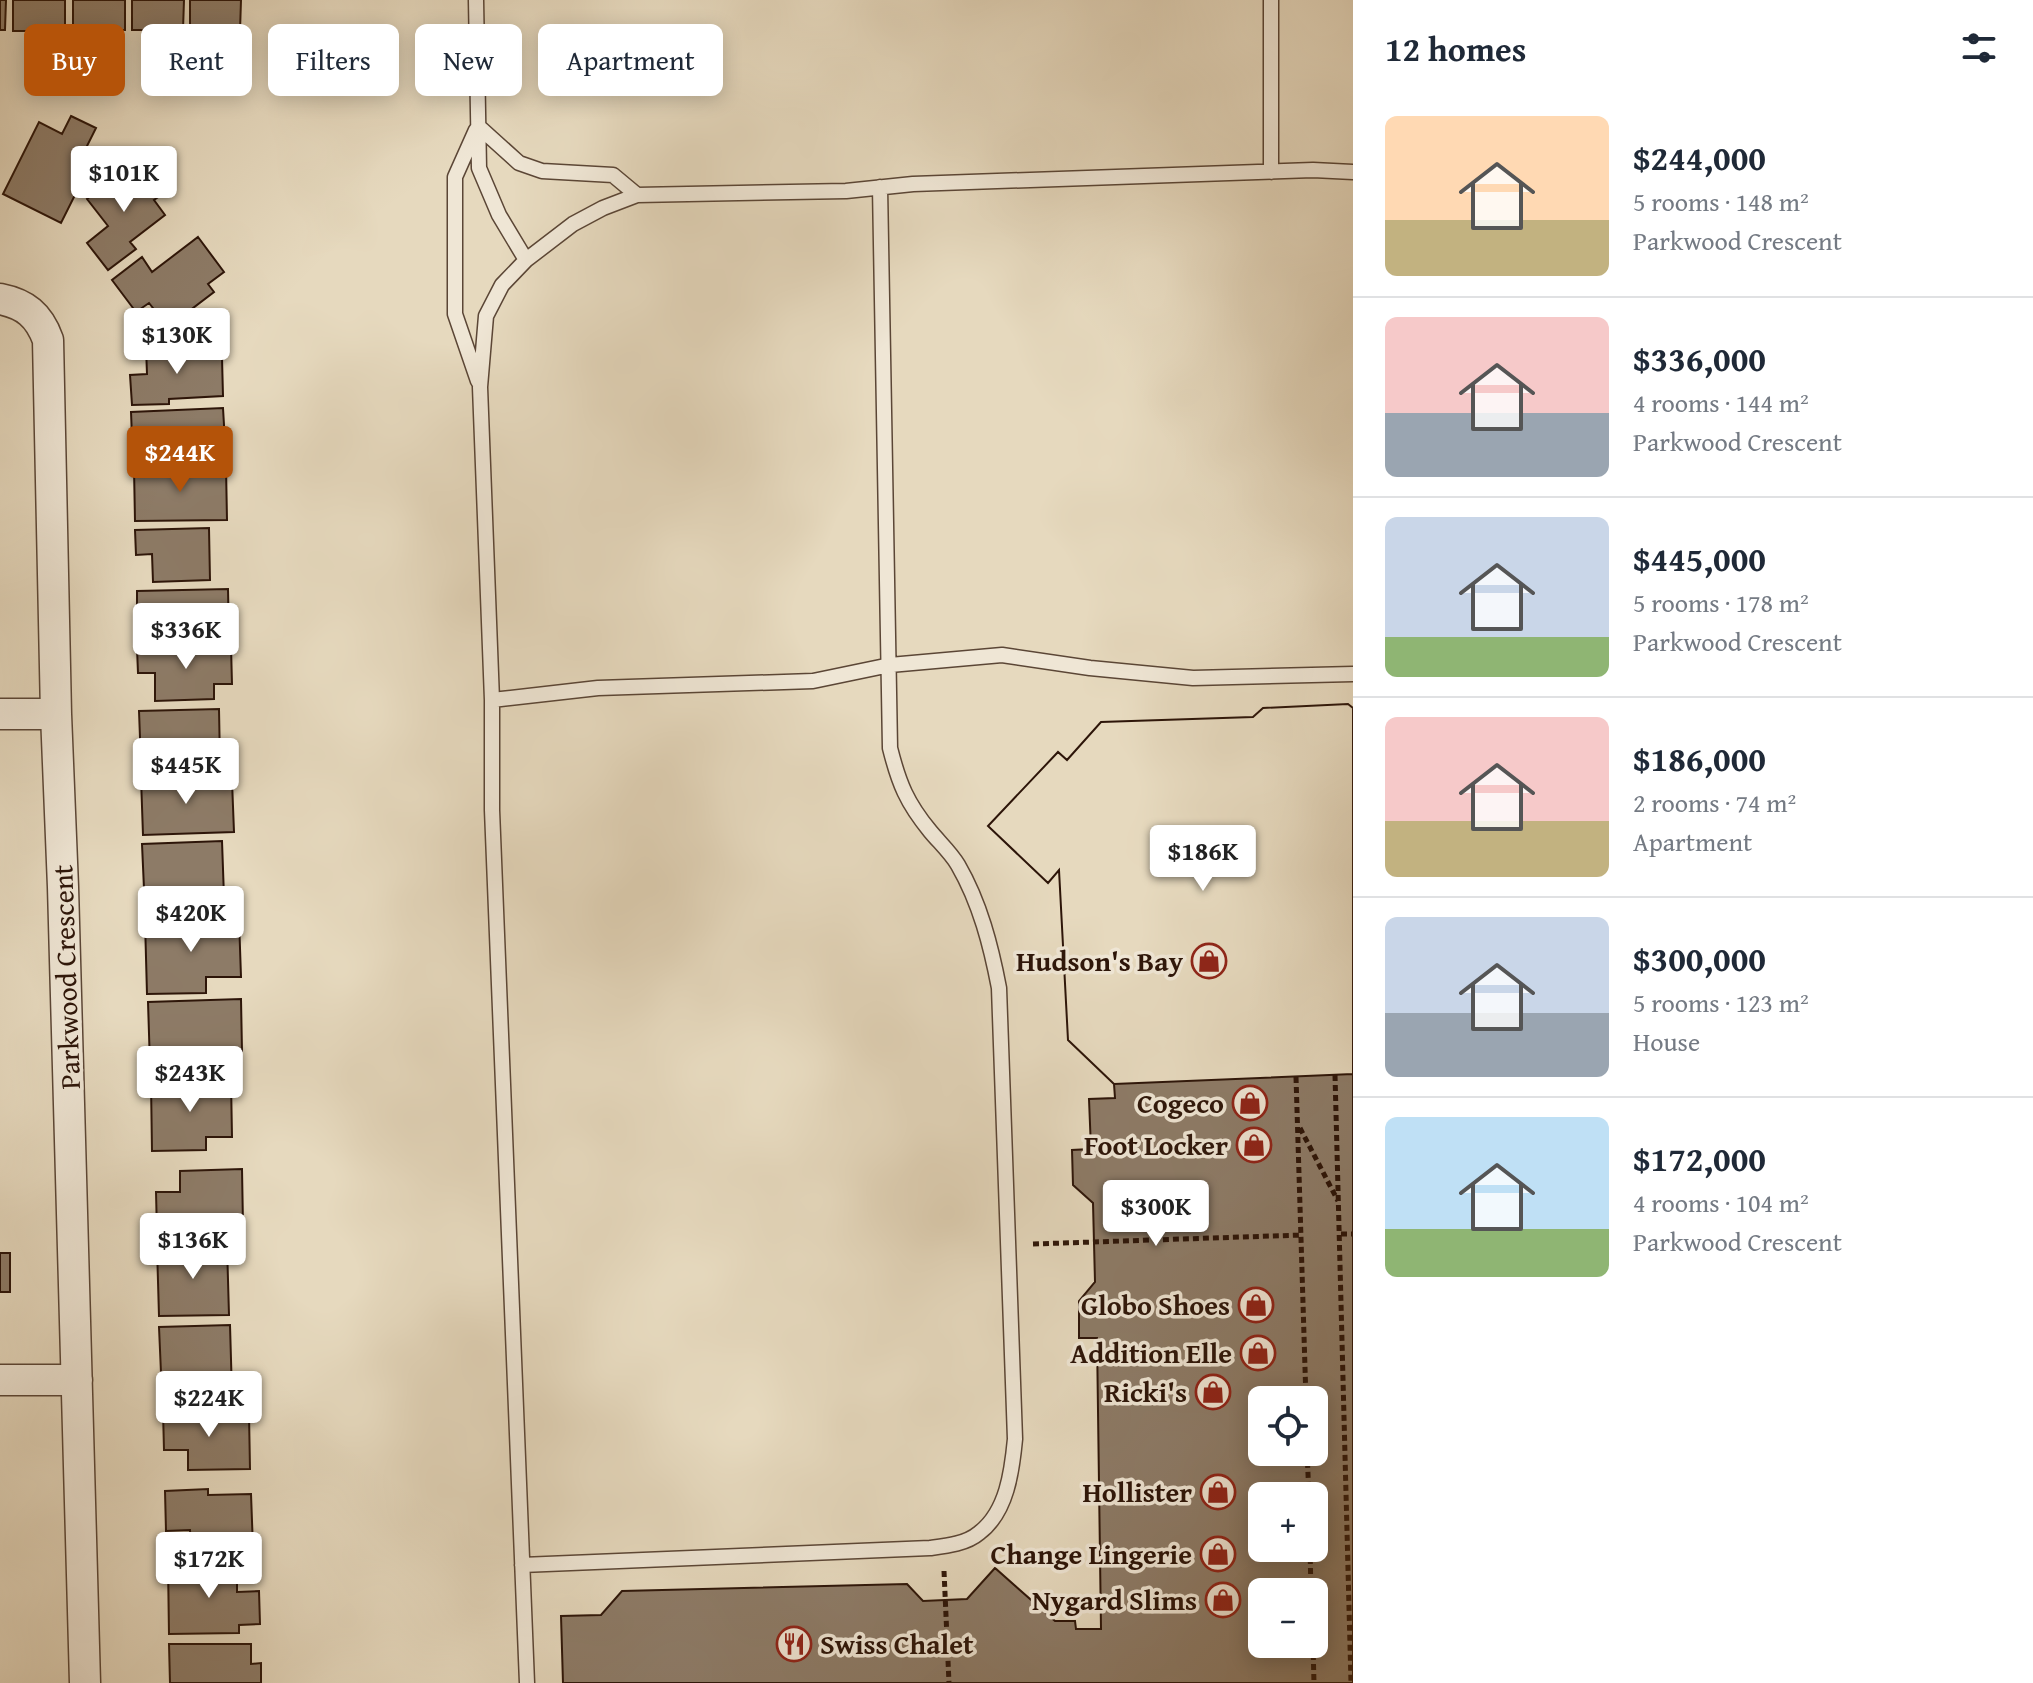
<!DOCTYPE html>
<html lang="en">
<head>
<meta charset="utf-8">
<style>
  body { margin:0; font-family:"Gentium Book Plus",serif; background:#f2f2f3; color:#1f2937; height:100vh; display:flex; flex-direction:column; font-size:30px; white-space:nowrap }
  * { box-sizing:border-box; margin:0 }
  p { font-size:26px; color:#747a83 }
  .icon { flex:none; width:44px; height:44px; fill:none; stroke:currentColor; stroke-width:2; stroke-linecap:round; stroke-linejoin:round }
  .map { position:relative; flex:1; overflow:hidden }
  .drawer { display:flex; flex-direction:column; background:#fff; width:680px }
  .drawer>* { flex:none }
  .top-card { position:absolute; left:24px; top:24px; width:760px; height:72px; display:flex; gap:16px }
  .controls { position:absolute; left:1248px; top:1386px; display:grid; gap:16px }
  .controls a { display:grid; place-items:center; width:80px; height:80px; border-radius:12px; background:#fff; box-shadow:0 4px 20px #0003; font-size:40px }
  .price { position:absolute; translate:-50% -68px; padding:0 18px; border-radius:8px; background:#fff; color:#222; font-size:26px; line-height:52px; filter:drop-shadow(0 2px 4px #0008) }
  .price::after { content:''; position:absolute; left:50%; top:48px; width:24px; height:18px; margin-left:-12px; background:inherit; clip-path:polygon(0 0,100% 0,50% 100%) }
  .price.selected { background:#b45309; color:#fff }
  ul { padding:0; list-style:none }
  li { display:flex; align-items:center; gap:24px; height:200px; padding:0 32px }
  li+li { border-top:2px solid #e0e1e3 }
  li span { display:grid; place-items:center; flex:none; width:224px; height:160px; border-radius:12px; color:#555 }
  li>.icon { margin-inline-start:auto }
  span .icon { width:96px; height:96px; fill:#fffc; stroke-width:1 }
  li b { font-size:34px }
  h2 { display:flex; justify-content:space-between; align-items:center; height:96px; padding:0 32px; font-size:34px }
  .chip { padding:0 28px; border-radius:12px; background:#fff; box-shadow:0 4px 20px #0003; font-size:28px; line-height:72px }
  .chip.selected { background:#b45309; color:#fff }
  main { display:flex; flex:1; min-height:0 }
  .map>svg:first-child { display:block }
</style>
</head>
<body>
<main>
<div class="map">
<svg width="1353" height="1683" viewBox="0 0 1353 1683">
  <rect width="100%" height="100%" fill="#e6d9be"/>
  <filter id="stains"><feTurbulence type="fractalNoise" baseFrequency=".0025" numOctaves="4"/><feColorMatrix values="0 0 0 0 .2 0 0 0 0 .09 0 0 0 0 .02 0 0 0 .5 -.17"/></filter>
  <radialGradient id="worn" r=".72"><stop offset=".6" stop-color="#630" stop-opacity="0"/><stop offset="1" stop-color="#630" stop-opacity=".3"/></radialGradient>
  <path fill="#8d7b67" stroke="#2d1509" stroke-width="2" fill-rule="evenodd" d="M 0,0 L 6,0 L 5,30 L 0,30 Z
    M 13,0 L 65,0 L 65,31 L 13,31 Z
    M 73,0 L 125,0 L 125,30 L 73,30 Z
    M 132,0 L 184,0 L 183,30 L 132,30 Z
    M 190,0 L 241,0 L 240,31 L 190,30 Z
    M 71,116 L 96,128 L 76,168 L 86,173 L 61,223 L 3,194 L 39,122 L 62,134 Z
    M 129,166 L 136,176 L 145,169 L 164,193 L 154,200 L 165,215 L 130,242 L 136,249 L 108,270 L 87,243 L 108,226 L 87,199 Z
    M 198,237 L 224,272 L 208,284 L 214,292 L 168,327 L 149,303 L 136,312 L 112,280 L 142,257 L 152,272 Z
    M 203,344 L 203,358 L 222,358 L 223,396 L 169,399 L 169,404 L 132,405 L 130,375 L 147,374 L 146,347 Z
    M 223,408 L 226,459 L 133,463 L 131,412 Z
    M 226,467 L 227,520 L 135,521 L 134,468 Z
    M 209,528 L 210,580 L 153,582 L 152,554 L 136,555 L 135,530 Z
    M 228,589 L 229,639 L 137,640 L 137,591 Z
    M 231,646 L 232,684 L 214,684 L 214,699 L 155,701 L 155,673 L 138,673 L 137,648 Z
    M 1348,704 L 1353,708 L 1353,1683 L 563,1683 L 561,1616 L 601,1615 L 622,1591 L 907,1584 L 923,1601 L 967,1599 L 995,1568 L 1055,1621 L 1075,1621 L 1076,1629 L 1101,1629 L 1097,1338 L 1079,1338 L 1079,1301 L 1095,1282 L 1093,1203 L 1073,1185 L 1072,1150 L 1091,1149 L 1089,1099 L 1115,1098 L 1114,1084 L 1068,1040 L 1059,870 L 1048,883 L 988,826 L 1058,752 L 1067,760 L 1101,722 L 1253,717 L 1263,708 ZM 1262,1400 L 1314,1400 L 1314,1452 L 1262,1452 ZM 1262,1496 L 1314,1496 L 1314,1548 L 1262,1548 ZM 1262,1592 L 1314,1592 L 1314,1644 L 1262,1644 Z
    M 1348,704 L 1353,708 L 1353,1074 L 1114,1084 L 1068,1040 L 1059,870 L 1048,883 L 988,826 L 1058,752 L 1067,760 L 1101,722 L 1253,717 L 1263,708 Z
    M 219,709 L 220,762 L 141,764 L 139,711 Z
    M 198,776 L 198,783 L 232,781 L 234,832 L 143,835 L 141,778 Z
    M 222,841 L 224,897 L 198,897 L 199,909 L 145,911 L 142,844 Z
    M 239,919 L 241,977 L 206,977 L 206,993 L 147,994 L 145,921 Z
    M 241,999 L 242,1051 L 190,1053 L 191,1064 L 150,1065 L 148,1002 Z
    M 231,1081 L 232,1137 L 206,1137 L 206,1150 L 152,1151 L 151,1083 Z
    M 242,1169 L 243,1225 L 194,1226 L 195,1231 L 157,1233 L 156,1192 L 180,1192 L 180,1171 Z
    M 227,1245 L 229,1315 L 159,1316 L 157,1247 Z
    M 0,1253 L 10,1253 L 10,1292 L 0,1292 Z
    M 230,1325 L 232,1394 L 162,1396 L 159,1327 Z
    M 204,1409 L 204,1415 L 249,1414 L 250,1469 L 188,1470 L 188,1450 L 164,1450 L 163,1411 Z
    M 208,1489 L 208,1495 L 251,1494 L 253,1548 L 191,1550 L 190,1530 L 166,1531 L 165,1491 Z
    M 168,1565 L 237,1565 L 237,1592 L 259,1591 L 260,1624 L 239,1625 L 239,1633 L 169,1634 Z
    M 169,1644 L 251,1644 L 251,1664 L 261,1663 L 261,1683 L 170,1683 Z"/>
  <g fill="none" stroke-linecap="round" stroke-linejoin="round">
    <g stroke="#5b4636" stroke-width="17">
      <path id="lane" d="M 476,0 L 479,168 L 499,215 L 526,260
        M 478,126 L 519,163 L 542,171 L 613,175 L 637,195
        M 476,130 L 455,177 L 455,314 L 478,381
        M 1271,172 L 1271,0
        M 492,700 L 598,688 L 813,681 L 890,665 L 1002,655 L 1090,668 L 1193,678 L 1353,674
        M 522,1565 L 930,1548 C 946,1546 966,1544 979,1533 C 1007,1512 1012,1471 1015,1439 L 999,988 C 991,946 980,903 958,865 C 951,853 939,842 930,831 C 907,803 899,784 890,748 L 880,187
        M 527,1683 L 492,810 L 492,700 L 480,387 L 486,316 L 502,285 L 526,260 L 573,224 L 603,208 L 637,195 L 846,191 L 913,184 L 1313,170 L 1353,172"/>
    </g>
    <g stroke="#5b4636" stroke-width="33">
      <path id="street" d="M 0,299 C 25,304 39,315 48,340 L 56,714 L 63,887 L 85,1683
        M 0,714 L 56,714
        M 0,1380 L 77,1380"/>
    </g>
    <path stroke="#2d1509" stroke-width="5" stroke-dasharray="6 4" stroke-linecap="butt" d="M 1335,1075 L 1351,1683
      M 1296,1077 L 1306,1400
      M 1300,1128 L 1338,1201
      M 1341,1234 L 1353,1234
      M 1033,1244 L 1302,1235
      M 1307,1452 L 1309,1496
      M 1310,1548 L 1311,1592
      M 944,1571 L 949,1683
      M 1313,1644 L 1314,1683"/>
    <use href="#lane" stroke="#efe6d5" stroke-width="14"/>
    <use href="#street" stroke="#efe6d5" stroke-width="30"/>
  </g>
  <defs>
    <g id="shop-ring" transform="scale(1.8)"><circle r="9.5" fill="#efe6d5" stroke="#8f2418" stroke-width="1.5"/><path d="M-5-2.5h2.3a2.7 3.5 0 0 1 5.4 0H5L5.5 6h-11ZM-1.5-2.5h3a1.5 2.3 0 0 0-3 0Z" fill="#8f2418"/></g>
    <g id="restaurant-ring" transform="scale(1.8)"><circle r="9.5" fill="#efe6d5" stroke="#8f2418" stroke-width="1.5"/><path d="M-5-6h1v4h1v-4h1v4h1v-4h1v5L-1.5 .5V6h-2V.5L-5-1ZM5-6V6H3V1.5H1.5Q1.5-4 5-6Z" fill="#8f2418"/></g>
  </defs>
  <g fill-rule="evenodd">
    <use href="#shop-ring" x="1209" y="961"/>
    <use href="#shop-ring" x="1250" y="1103"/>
    <use href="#shop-ring" x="1254" y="1145"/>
    <use href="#shop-ring" x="1256" y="1305"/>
    <use href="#shop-ring" x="1258" y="1353"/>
    <use href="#shop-ring" x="1213" y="1392"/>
    <use href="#shop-ring" x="1218" y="1492"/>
    <use href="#shop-ring" x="1218" y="1554"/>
    <use href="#shop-ring" x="1223" y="1600"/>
    <use href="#restaurant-ring" x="794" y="1644"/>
  </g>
  <g text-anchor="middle" stroke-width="7" stroke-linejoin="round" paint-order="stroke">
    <g font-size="28" font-weight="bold" fill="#2d1509" stroke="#efe6d5" text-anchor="end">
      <text x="1183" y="971">Hudson's Bay</text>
      <text x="1224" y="1113">Cogeco</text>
      <text x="1228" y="1155">Foot Locker</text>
      <text x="1230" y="1315">Globo Shoes</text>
      <text x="1232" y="1363">Addition Elle</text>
      <text x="1187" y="1402">Ricki's</text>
      <text x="1192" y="1502">Hollister</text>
      <text x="1192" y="1564">Change Lingerie</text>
      <text x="1197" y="1610">Nygard Slims</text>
      <text x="820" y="1654" text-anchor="start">Swiss Chalet</text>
    </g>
    <g font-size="28" fill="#2d1509" stroke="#efe6d5">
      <text transform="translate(66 977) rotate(-92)" y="10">Parkwood Crescent</text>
    </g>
  </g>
  <rect width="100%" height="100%" filter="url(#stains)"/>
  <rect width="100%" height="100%" fill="url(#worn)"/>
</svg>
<div class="controls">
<a><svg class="icon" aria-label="locate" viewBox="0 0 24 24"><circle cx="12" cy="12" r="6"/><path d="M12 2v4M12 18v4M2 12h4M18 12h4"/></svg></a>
<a>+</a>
<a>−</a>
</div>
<b class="price" style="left:124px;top:214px">$101K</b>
<b class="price" style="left:177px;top:376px">$130K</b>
<b class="price selected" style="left:180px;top:494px">$244K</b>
<b class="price" style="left:186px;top:671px">$336K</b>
<b class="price" style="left:186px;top:806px">$445K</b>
<b class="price" style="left:1203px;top:893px">$186K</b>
<b class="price" style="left:191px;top:954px">$420K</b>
<b class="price" style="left:190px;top:1114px">$243K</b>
<b class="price" style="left:1156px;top:1248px">$300K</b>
<b class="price" style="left:193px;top:1281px">$136K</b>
<b class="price" style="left:209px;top:1439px">$224K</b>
<b class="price" style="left:209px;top:1600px">$172K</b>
<div class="top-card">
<a class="chip selected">Buy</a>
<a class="chip">Rent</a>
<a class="chip">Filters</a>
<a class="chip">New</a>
<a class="chip">Apartment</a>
</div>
</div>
<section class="drawer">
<h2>12 homes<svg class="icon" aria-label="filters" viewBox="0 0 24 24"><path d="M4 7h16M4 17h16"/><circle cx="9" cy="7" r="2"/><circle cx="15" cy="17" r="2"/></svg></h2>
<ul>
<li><span style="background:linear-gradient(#ffd9b3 65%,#c2b280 0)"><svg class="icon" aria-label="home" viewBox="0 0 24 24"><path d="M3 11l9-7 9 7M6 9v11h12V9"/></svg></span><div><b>$244,000</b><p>5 rooms · 148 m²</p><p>Parkwood Crescent</p></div></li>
<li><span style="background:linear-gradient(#f6c9c9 60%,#9aa5b1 0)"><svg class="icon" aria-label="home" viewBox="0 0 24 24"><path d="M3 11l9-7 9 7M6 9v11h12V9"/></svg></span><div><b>$336,000</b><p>4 rooms · 144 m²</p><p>Parkwood Crescent</p></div></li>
<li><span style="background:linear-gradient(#c9d6e8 75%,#8fb573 0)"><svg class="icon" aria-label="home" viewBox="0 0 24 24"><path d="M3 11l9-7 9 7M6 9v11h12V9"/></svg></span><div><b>$445,000</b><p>5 rooms · 178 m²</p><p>Parkwood Crescent</p></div></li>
<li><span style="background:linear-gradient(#f6c9c9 65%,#c2b280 0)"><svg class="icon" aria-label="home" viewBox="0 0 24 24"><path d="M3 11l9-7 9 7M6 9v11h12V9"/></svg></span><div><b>$186,000</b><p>2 rooms · 74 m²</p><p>Apartment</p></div></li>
<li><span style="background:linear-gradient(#c9d6e8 60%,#9aa5b1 0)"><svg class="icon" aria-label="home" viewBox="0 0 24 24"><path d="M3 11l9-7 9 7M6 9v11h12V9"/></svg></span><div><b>$300,000</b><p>5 rooms · 123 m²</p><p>House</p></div></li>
<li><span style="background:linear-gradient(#bfe0f5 70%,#8fb573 0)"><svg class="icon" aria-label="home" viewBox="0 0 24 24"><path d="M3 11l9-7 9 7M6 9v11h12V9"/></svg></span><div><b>$172,000</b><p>4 rooms · 104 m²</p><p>Parkwood Crescent</p></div></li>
</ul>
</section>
</main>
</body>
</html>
